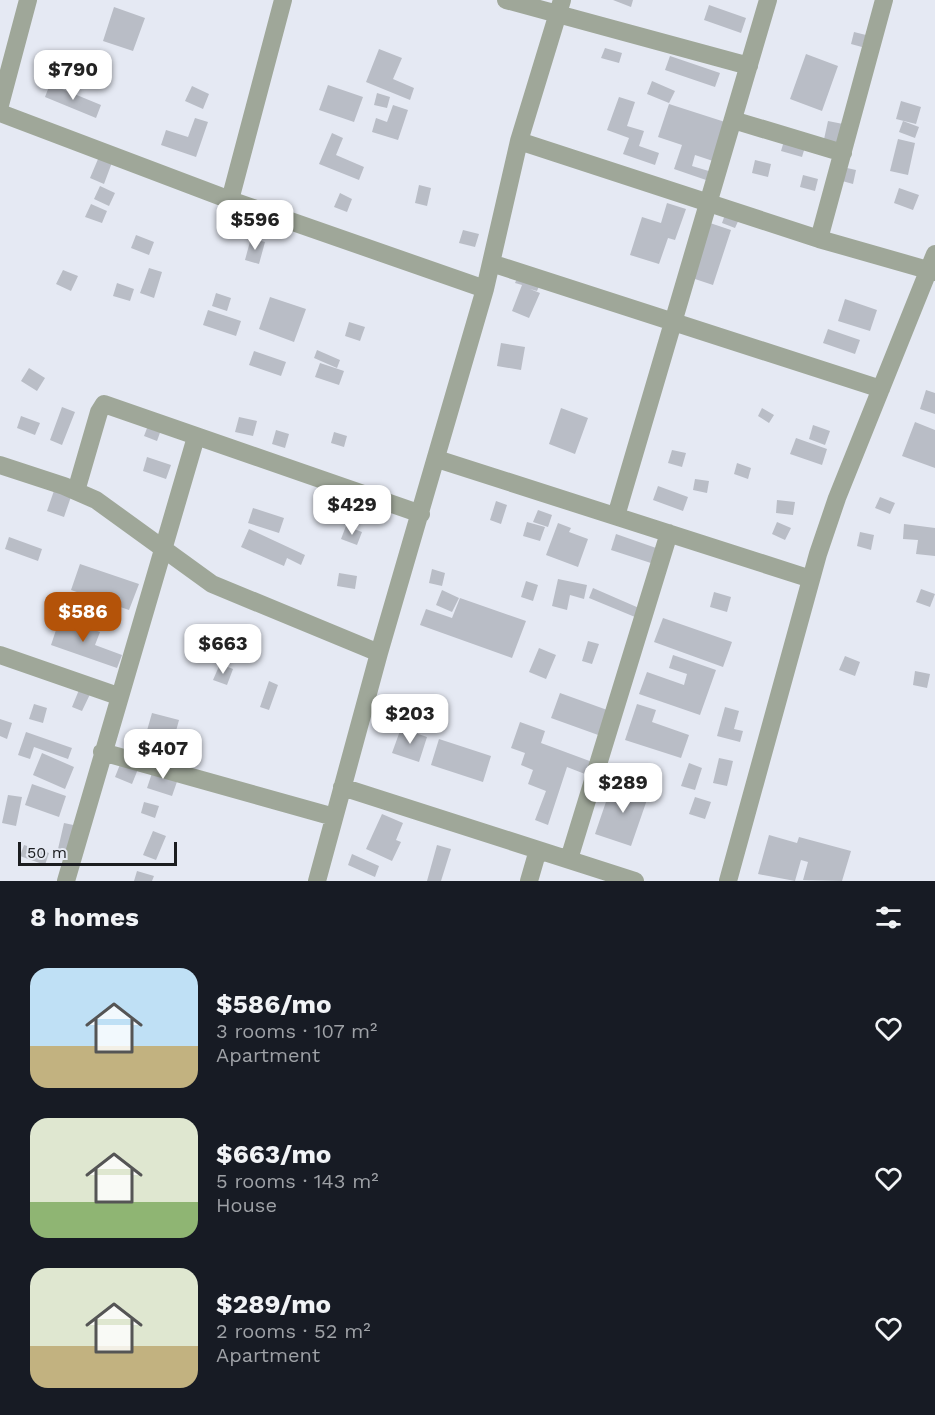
<!DOCTYPE html>
<html lang="en">
<head>
<meta charset="utf-8">
<style>
  body { margin:0; font-family:"Work Sans",sans-serif; background:#20242c; color:#f1f3f6; height:100vh; display:flex; flex-direction:column; font-size:22px; white-space:nowrap }
  * { box-sizing:border-box; margin:0 }
  p { font-size:20px; color:#9ea1a6 }
  .icon { flex:none; width:33px; height:33px; fill:none; stroke:currentColor; stroke-width:2; stroke-linecap:round; stroke-linejoin:round }
  .map { position:relative; height:881px; overflow:hidden }
  .drawer { display:flex; flex-direction:column; background:#171b24; flex:1 }
  .drawer>* { flex:none }
  .scale { position:absolute; left:18px; bottom:15px; width:159px; box-sizing:border-box; padding-left:6px; border:3px solid #1b1d20; border-top:0; font-size:16px; line-height:21px; white-space:nowrap; color:#1b1d20; -webkit-text-stroke:4px #e5e9f3; paint-order:stroke }
  .price { position:absolute; translate:-50% -51px; padding:0 14px; border-radius:12px; background:#fff; color:#222; font-size:20px; line-height:39px; filter:drop-shadow(0 2px 3px #0008) }
  .price::after { content:''; position:absolute; left:50%; top:36px; width:18px; height:14px; margin-left:-9px; background:inherit; clip-path:polygon(0 0,100% 0,50% 100%) }
  .price.selected { background:#b45309; color:#fff }
  ul { padding:0; list-style:none }
  li { display:flex; align-items:center; gap:18px; height:150px; padding:0 30px }
  li span { display:grid; place-items:center; flex:none; width:168px; height:120px; border-radius:18px; color:#555 }
  li>.icon { margin-inline-start:auto }
  span .icon { width:72px; height:72px; fill:#fffc; stroke-width:1 }
  li b { font-size:26px }
  h2 { display:flex; justify-content:space-between; align-items:center; height:72px; padding:0 30px; font-size:26px }
  .map>svg:first-child { display:block }
</style>
</head>
<body>
<div class="map">
<svg width="935" height="881" viewBox="0 0 935 881">
  <rect width="100%" height="100%" fill="#e5e9f3"/>
  <path fill="#b9bdc6" d="M 613,0 L 633,0 L 631,7 Z
    M 709,5 L 746,18 L 741,33 L 704,20 Z
    M 114,7 L 145,18 L 133,51 L 103,41 Z
    M 854,32 L 866,35 L 862,47 L 851,44 Z
    M 605,48 L 622,53 L 619,63 L 601,58 Z
    M 379,49 L 402,58 L 393,79 L 414,88 L 410,100 L 366,82 Z
    M 806,54 L 838,66 L 822,111 L 790,99 Z
    M 670,56 L 720,73 L 715,87 L 665,70 Z
    M 652,81 L 675,91 L 669,103 L 647,94 Z
    M 50,84 L 101,105 L 96,118 L 45,97 Z
    M 328,85 L 363,97 L 354,122 L 319,110 Z
    M 192,86 L 209,94 L 203,109 L 185,101 Z
    M 377,93 L 390,97 L 387,108 L 374,105 Z
    M 619,97 L 635,102 L 627,126 L 644,131 L 639,146 L 659,153 L 655,165 L 623,154 L 629,138 L 607,130 Z
    M 901,101 L 921,107 L 916,124 L 896,119 Z
    M 669,104 L 725,122 L 713,161 L 695,155 L 692,166 L 712,172 L 709,181 L 674,169 L 682,145 L 658,137 Z
    M 393,105 L 408,110 L 398,140 L 372,132 L 376,118 L 387,122 Z
    M 195,118 L 208,122 L 196,157 L 161,145 L 166,130 L 188,137 Z
    M 828,121 L 843,124 L 837,156 L 821,153 Z
    M 903,121 L 919,127 L 915,138 L 899,132 Z
    M 332,133 L 343,138 L 336,155 L 364,167 L 359,180 L 319,164 Z
    M 898,139 L 915,143 L 908,175 L 890,171 Z
    M 784,141 L 805,147 L 802,157 L 781,151 Z
    M 101,152 L 114,157 L 104,184 L 90,178 Z
    M 755,160 L 771,164 L 768,177 L 752,173 Z
    M 838,166 L 856,170 L 853,184 L 835,179 Z
    M 803,175 L 818,179 L 815,191 L 800,187 Z
    M 419,185 L 431,188 L 427,206 L 415,203 Z
    M 100,186 L 115,193 L 109,206 L 94,199 Z
    M 899,188 L 919,195 L 913,210 L 894,203 Z
    M 340,193 L 352,199 L 347,212 L 334,207 Z
    M 667,203 L 686,209 L 675,240 L 668,238 L 659,264 L 630,255 L 642,217 L 661,223 Z
    M 91,204 L 107,211 L 102,223 L 85,217 Z
    M 726,212 L 740,217 L 735,228 L 722,223 Z
    M 704,221 L 731,230 L 713,285 L 686,276 Z
    M 463,230 L 479,234 L 475,247 L 459,243 Z
    M 136,235 L 154,242 L 149,255 L 131,248 Z
    M 251,238 L 265,242 L 259,264 L 245,260 Z
    M 149,268 L 162,272 L 154,298 L 140,293 Z
    M 63,270 L 78,276 L 71,291 L 56,284 Z
    M 521,270 L 542,279 L 537,291 L 530,289 L 540,293 L 529,318 L 512,311 L 522,285 L 515,283 Z
    M 117,283 L 134,289 L 130,301 L 113,296 Z
    M 216,293 L 231,298 L 227,311 L 212,306 Z
    M 270,297 L 306,309 L 294,342 L 259,329 Z
    M 845,299 L 877,310 L 870,331 L 838,321 Z
    M 208,310 L 241,321 L 236,336 L 203,325 Z
    M 349,322 L 365,327 L 360,341 L 345,336 Z
    M 828,329 L 860,340 L 855,354 L 823,343 Z
    M 501,343 L 525,347 L 521,370 L 497,366 Z
    M 317,350 L 340,360 L 337,368 L 314,358 Z
    M 254,351 L 286,362 L 281,376 L 249,365 Z
    M 320,363 L 344,371 L 339,385 L 315,377 Z
    M 29,368 L 45,378 L 37,391 L 21,381 Z
    M 926,390 L 935,393 L 935,414 L 920,409 Z
    M 62,407 L 75,412 L 62,445 L 50,440 Z
    M 561,408 L 588,418 L 575,454 L 549,444 Z
    M 762,408 L 774,415 L 769,423 L 758,416 Z
    M 21,416 L 40,423 L 35,435 L 17,428 Z
    M 239,417 L 257,421 L 253,436 L 235,432 Z
    M 915,422 L 935,430 L 935,468 L 902,456 Z
    M 149,423 L 162,427 L 157,441 L 144,436 Z
    M 813,425 L 830,431 L 825,445 L 809,439 Z
    M 276,430 L 289,434 L 285,448 L 272,444 Z
    M 334,432 L 347,436 L 344,447 L 331,443 Z
    M 796,438 L 827,449 L 822,465 L 790,454 Z
    M 672,450 L 686,453 L 682,467 L 668,463 Z
    M 147,457 L 171,465 L 166,479 L 143,471 Z
    M 737,463 L 751,468 L 748,479 L 734,474 Z
    M 58,479 L 75,485 L 64,517 L 47,511 Z
    M 695,479 L 709,481 L 707,493 L 693,490 Z
    M 658,486 L 688,497 L 683,511 L 653,500 Z
    M 880,497 L 895,503 L 890,514 L 875,508 Z
    M 777,500 L 795,502 L 793,515 L 776,513 Z
    M 496,501 L 507,505 L 501,524 L 490,520 Z
    M 253,508 L 284,518 L 279,533 L 248,523 Z
    M 538,510 L 552,515 L 548,527 L 533,522 Z
    M 527,522 L 545,527 L 540,541 L 523,536 Z
    M 777,522 L 791,528 L 785,540 L 772,534 Z
    M 558,523 L 571,528 L 569,532 L 588,539 L 578,567 L 546,555 Z
    M 904,524 L 935,528 L 935,556 L 916,554 L 918,540 L 903,539 Z
    M 346,526 L 362,532 L 357,545 L 341,539 Z
    M 249,529 L 305,555 L 301,565 L 287,558 L 284,566 L 241,547 Z
    M 860,532 L 874,535 L 871,550 L 857,546 Z
    M 616,534 L 659,549 L 654,564 L 611,550 Z
    M 9,537 L 42,549 L 38,561 L 5,549 Z
    M 80,564 L 139,584 L 129,610 L 71,590 Z
    M 432,569 L 445,573 L 442,586 L 429,583 Z
    M 339,573 L 357,576 L 355,589 L 337,586 Z
    M 558,579 L 587,585 L 584,599 L 570,595 L 567,610 L 552,606 Z
    M 526,581 L 538,585 L 533,601 L 521,597 Z
    M 593,588 L 639,608 L 635,617 L 589,598 Z
    M 921,589 L 935,594 L 930,607 L 916,602 Z
    M 442,590 L 459,598 L 452,612 L 436,605 Z
    M 714,592 L 731,597 L 727,612 L 710,607 Z
    M 460,598 L 526,621 L 512,658 L 420,625 L 426,609 L 452,618 Z
    M 60,618 L 100,632 L 95,645 L 122,655 L 117,668 L 51,645 Z
    M 663,618 L 732,642 L 723,667 L 654,642 Z
    M 588,641 L 599,644 L 592,664 L 582,661 Z
    M 539,648 L 556,655 L 546,679 L 529,672 Z
    M 673,655 L 716,670 L 700,715 L 639,694 L 647,672 L 684,685 L 687,674 L 669,668 Z
    M 845,656 L 860,662 L 855,676 L 839,670 Z
    M 220,664 L 233,669 L 227,685 L 213,680 Z
    M 915,671 L 930,674 L 927,688 L 913,685 Z
    M 269,681 L 278,685 L 269,710 L 260,707 Z
    M 81,685 L 92,690 L 82,711 L 72,707 Z
    M 560,693 L 610,711 L 601,736 L 551,718 Z
    M 34,704 L 47,708 L 43,723 L 29,719 Z
    M 637,704 L 656,710 L 652,722 L 689,735 L 681,758 L 625,740 Z
    M 725,707 L 739,711 L 734,729 L 743,731 L 740,742 L 717,736 Z
    M 152,713 L 179,720 L 173,742 L 146,734 Z
    M 0,719 L 12,723 L 7,739 L 0,736 Z
    M 520,722 L 545,731 L 541,743 L 595,763 L 590,776 L 567,767 L 548,825 L 535,820 L 546,791 L 528,784 L 533,770 L 521,765 L 525,753 L 511,748 Z
    M 401,728 L 427,737 L 419,762 L 392,753 Z
    M 26,732 L 72,748 L 68,759 L 34,747 L 30,759 L 18,755 Z
    M 439,739 L 491,756 L 483,782 L 431,765 Z
    M 42,753 L 74,767 L 65,789 L 33,775 Z
    M 719,758 L 733,761 L 727,786 L 713,783 Z
    M 121,762 L 138,769 L 132,784 L 115,777 Z
    M 689,763 L 702,768 L 695,790 L 681,786 Z
    M 155,764 L 180,773 L 172,796 L 147,788 Z
    M 622,782 L 650,791 L 631,846 L 595,834 L 609,793 L 617,796 Z
    M 32,784 L 66,796 L 59,817 L 25,805 Z
    M 8,795 L 22,797 L 16,826 L 2,823 Z
    M 695,797 L 711,802 L 705,819 L 689,814 Z
    M 144,802 L 159,806 L 155,818 L 141,813 Z
    M 382,814 L 403,823 L 396,840 L 401,842 L 392,861 L 366,849 Z
    M 64,823 L 78,826 L 72,852 L 58,849 Z
    M 153,831 L 166,836 L 156,860 L 143,855 Z
    M 769,835 L 797,843 L 799,837 L 851,851 L 842,881 L 803,880 L 808,862 L 801,860 L 795,881 L 758,874 Z
    M 24,845 L 49,853 L 45,865 L 20,856 Z
    M 437,845 L 451,849 L 441,881 L 427,881 Z
    M 352,854 L 379,866 L 375,877 L 348,865 Z
    M 137,871 L 154,876 L 152,881 L 134,881 Z"/>
  <g fill="none" stroke-linecap="round" stroke-linejoin="round">
    <path stroke="#9fa799" stroke-width="18" d="M 506,0 L 749,66
      M 0,105 L 28,0
      M 0,113 L 230,200 L 485,289
      M 733,120 L 843,153
      M 519,141 L 819,239 L 935,272
      M 230,200 L 283,0
      M 819,239 L 884,0
      M 491,263 L 881,389
      M 437,459 L 811,579
      M 0,465 L 64,486 L 96,500 L 212,584 L 379,653
      M 76,491 L 99,412 L 104,404 L 421,514
      M 616,516 L 768,0
      M 0,655 L 118,696
      M 102,752 L 334,817
      M 342,787 L 635,881
      M 569,859 L 669,533
      M 66,881 L 196,437
      M 317,881 L 379,653 L 485,289 L 519,141 L 562,0
      M 529,881 L 538,850
      M 728,881 L 818,554 L 837,498 L 935,254"/>
  </g>
</svg>
<div class="scale">50 m</div>
<b class="price" style="left:73px;top:101px">$790</b>
<b class="price" style="left:255px;top:251px">$596</b>
<b class="price" style="left:352px;top:536px">$429</b>
<b class="price selected" style="left:83px;top:643px">$586</b>
<b class="price" style="left:223px;top:675px">$663</b>
<b class="price" style="left:410px;top:745px">$203</b>
<b class="price" style="left:163px;top:780px">$407</b>
<b class="price" style="left:623px;top:814px">$289</b>
</div>
<section class="drawer">
<h2>8 homes<svg class="icon" aria-label="filters" viewBox="0 0 24 24"><path d="M4 7h16M4 17h16"/><circle cx="9" cy="7" r="2"/><circle cx="15" cy="17" r="2"/></svg></h2>
<ul>
<li><span style="background:linear-gradient(#bfe0f5 65%,#c2b280 0)"><svg class="icon" aria-label="home" viewBox="0 0 24 24"><path d="M3 11l9-7 9 7M6 9v11h12V9"/></svg></span><div><b>$586/mo</b><p>3 rooms · 107 m²</p><p>Apartment</p></div><svg class="icon" aria-label="heart" viewBox="0 0 24 24"><path d="M12 20l-8-8c-3-5 5-10 8-4 3-6 11-1 8 4z"/></svg></li>
<li><span style="background:linear-gradient(#dfe7d0 70%,#8fb573 0)"><svg class="icon" aria-label="home" viewBox="0 0 24 24"><path d="M3 11l9-7 9 7M6 9v11h12V9"/></svg></span><div><b>$663/mo</b><p>5 rooms · 143 m²</p><p>House</p></div><svg class="icon" aria-label="heart" viewBox="0 0 24 24"><path d="M12 20l-8-8c-3-5 5-10 8-4 3-6 11-1 8 4z"/></svg></li>
<li><span style="background:linear-gradient(#dfe7d0 65%,#c2b280 0)"><svg class="icon" aria-label="home" viewBox="0 0 24 24"><path d="M3 11l9-7 9 7M6 9v11h12V9"/></svg></span><div><b>$289/mo</b><p>2 rooms · 52 m²</p><p>Apartment</p></div><svg class="icon" aria-label="heart" viewBox="0 0 24 24"><path d="M12 20l-8-8c-3-5 5-10 8-4 3-6 11-1 8 4z"/></svg></li>
</ul>
</section>
</body>
</html>
